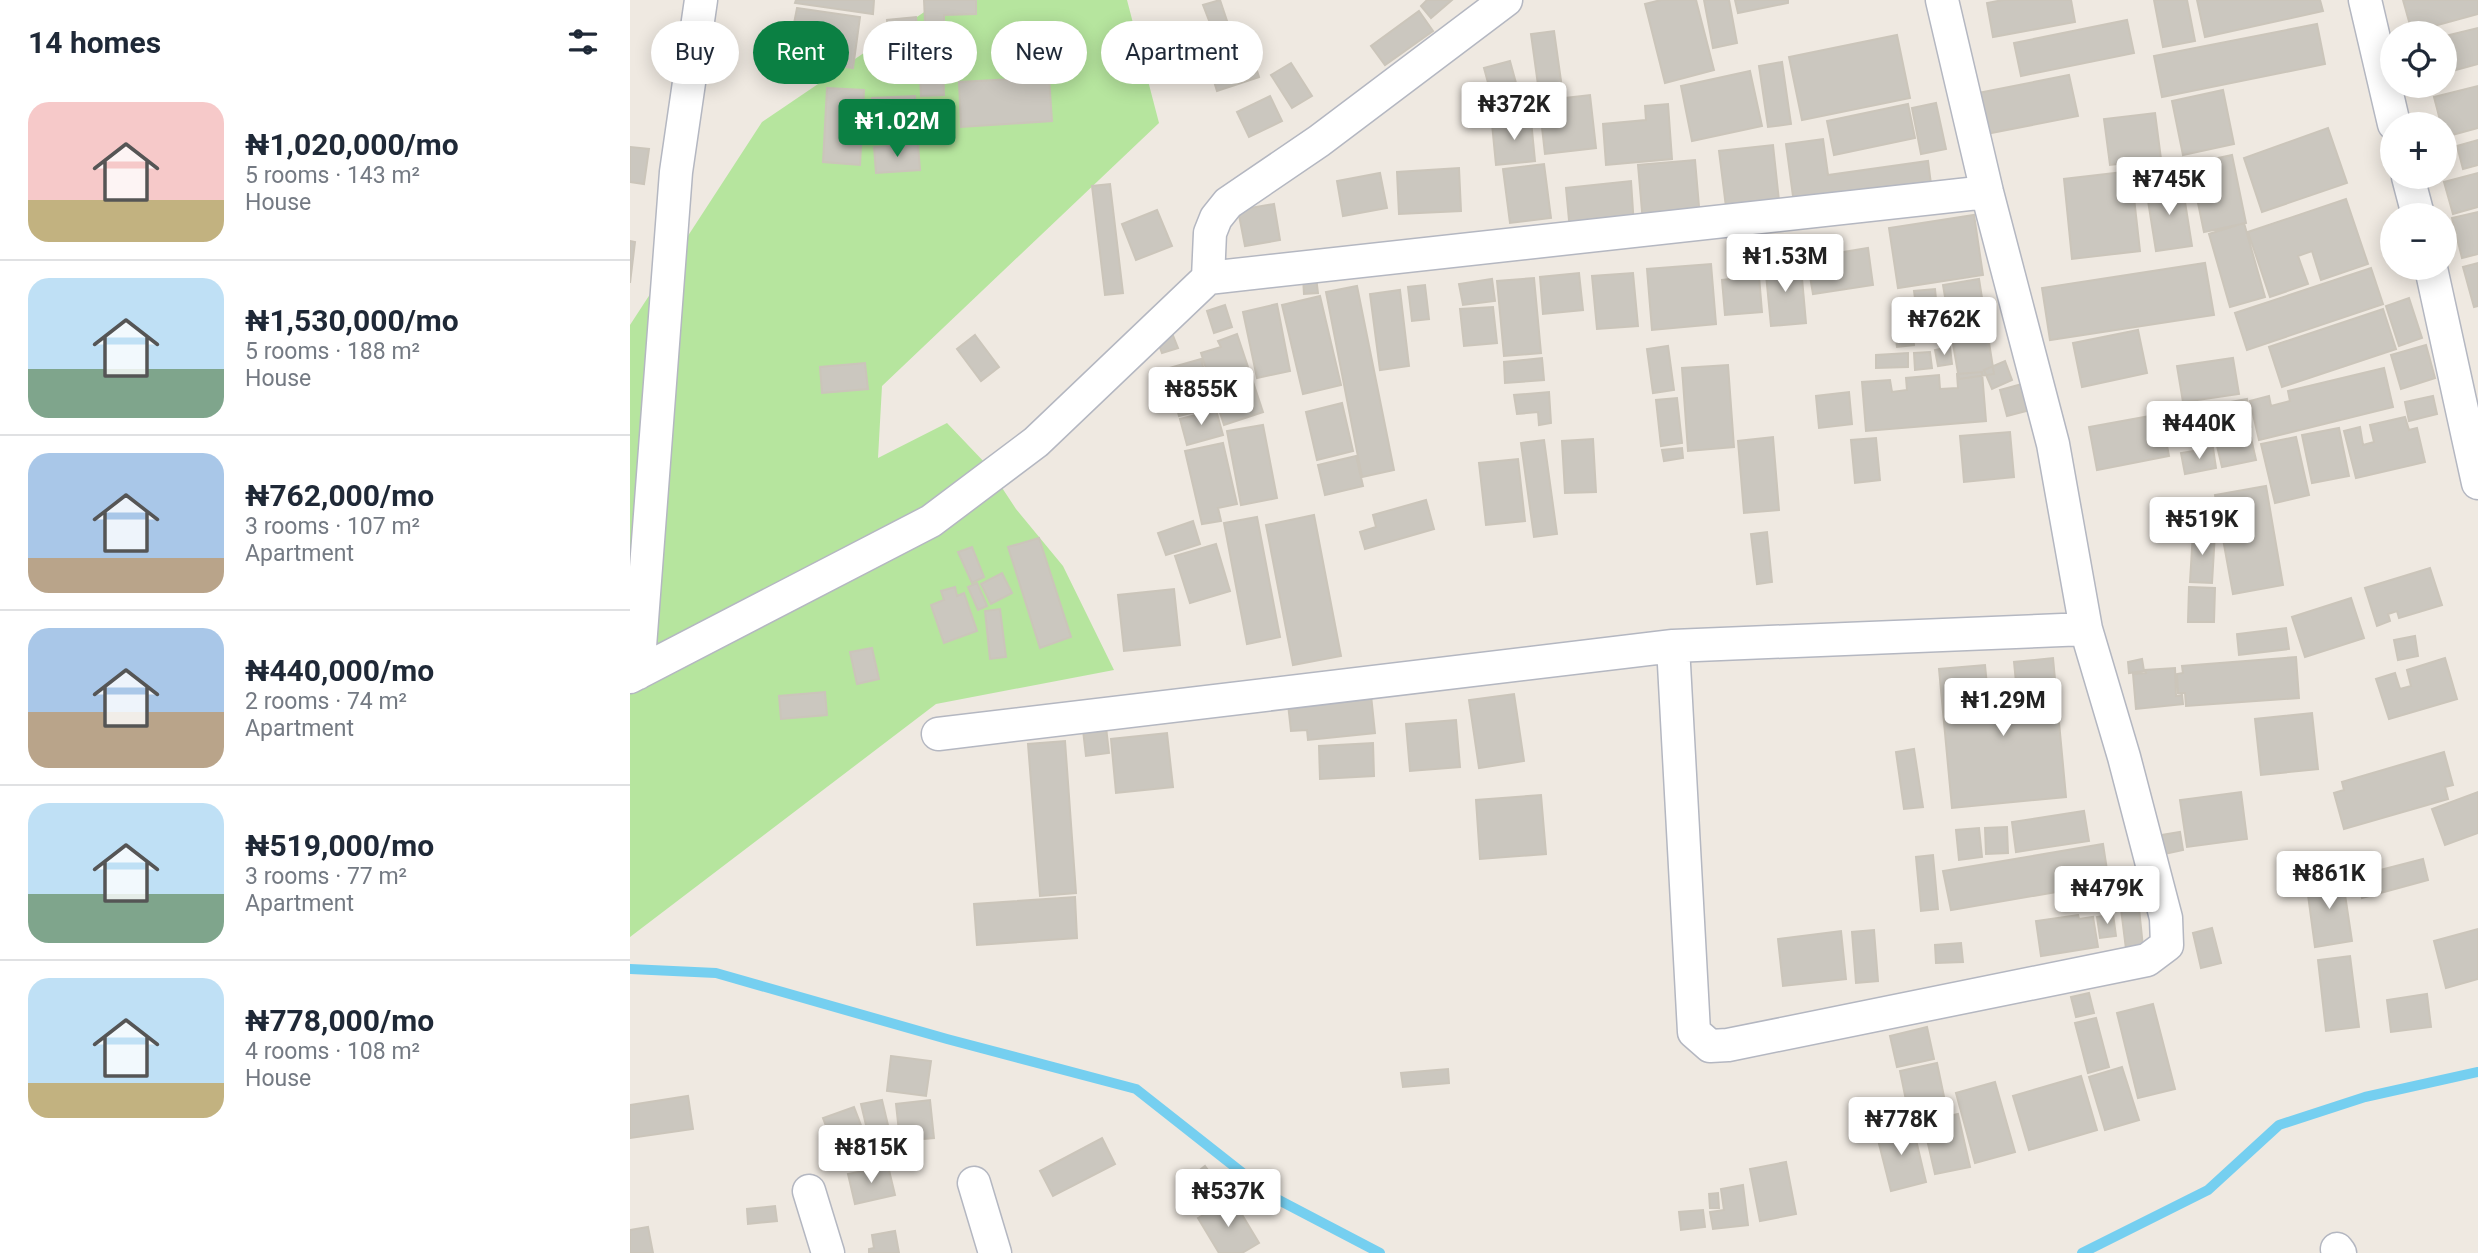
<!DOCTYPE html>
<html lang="en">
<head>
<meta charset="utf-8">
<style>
  body { margin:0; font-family:Roboto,sans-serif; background:#f2f2f3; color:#1f2937; height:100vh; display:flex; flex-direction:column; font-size:26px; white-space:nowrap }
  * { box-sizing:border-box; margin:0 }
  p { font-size:23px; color:#747a83 }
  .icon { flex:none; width:38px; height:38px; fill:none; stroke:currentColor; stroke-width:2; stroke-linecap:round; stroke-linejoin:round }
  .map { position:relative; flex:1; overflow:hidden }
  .drawer { display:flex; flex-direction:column; background:#fff; width:630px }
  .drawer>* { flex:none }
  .banner { position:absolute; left:21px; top:21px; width:665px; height:63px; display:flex; gap:14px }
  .tools { position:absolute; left:1750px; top:21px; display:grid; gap:14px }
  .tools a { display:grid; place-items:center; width:77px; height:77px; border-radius:50%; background:#fff; box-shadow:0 4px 18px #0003; font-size:35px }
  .price { position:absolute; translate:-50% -60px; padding:0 16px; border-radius:7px; background:#fff; color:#222; font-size:23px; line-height:46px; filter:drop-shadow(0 2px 4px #0008) }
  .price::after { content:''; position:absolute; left:50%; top:42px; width:21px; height:16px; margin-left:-10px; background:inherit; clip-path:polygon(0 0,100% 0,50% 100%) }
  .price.current { background:#0b8043; color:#fff }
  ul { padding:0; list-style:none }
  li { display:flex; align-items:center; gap:21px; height:175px; padding:0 28px }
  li+li { border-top:2px solid #e0e1e3 }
  li span { display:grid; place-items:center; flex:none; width:196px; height:140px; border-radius:21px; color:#555 }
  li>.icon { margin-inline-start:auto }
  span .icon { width:84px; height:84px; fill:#fffc; stroke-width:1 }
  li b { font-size:30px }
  h2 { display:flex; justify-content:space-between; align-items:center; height:84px; padding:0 28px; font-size:30px }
  .chip { padding:0 24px; border-radius:32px; background:#fff; box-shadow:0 4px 18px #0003; font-size:24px; line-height:63px }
  .chip.current { background:#0b8043; color:#fff }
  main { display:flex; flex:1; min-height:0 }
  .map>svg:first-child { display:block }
</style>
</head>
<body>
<main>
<section class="drawer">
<h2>14 homes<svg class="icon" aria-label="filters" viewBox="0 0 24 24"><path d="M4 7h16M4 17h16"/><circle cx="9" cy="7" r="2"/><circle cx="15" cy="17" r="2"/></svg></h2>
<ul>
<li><span style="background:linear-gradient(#f6c9c9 70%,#c2b280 0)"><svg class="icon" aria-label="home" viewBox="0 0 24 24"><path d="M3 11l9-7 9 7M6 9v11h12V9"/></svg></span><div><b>₦1,020,000/mo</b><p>5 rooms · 143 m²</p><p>House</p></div></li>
<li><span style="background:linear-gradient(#bfe0f5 65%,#7fa58c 0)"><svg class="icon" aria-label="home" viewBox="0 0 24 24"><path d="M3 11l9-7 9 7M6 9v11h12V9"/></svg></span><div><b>₦1,530,000/mo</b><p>5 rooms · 188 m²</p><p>House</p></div></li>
<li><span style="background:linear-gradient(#a9c7e8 75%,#b9a48a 0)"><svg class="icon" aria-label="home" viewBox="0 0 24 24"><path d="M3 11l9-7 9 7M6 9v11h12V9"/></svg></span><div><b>₦762,000/mo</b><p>3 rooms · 107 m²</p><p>Apartment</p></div></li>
<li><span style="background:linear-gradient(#a9c7e8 60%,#b9a48a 0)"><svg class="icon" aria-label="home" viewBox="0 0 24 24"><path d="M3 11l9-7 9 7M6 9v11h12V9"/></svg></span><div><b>₦440,000/mo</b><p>2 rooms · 74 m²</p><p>Apartment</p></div></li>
<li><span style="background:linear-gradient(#bfe0f5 65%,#7fa58c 0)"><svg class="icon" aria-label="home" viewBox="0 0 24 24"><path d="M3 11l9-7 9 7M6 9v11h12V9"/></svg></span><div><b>₦519,000/mo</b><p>3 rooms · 77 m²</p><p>Apartment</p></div></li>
<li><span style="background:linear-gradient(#bfe0f5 75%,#c2b280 0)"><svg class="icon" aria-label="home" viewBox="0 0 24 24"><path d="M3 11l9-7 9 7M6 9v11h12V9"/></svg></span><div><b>₦778,000/mo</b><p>4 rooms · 108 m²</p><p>House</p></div></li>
</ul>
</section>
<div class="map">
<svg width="1848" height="1253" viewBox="0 0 1848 1253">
  <rect width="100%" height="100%" fill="#efe9e1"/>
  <path fill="#b6e59e" d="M 312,0 L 497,0 L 529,123 L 252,386 L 248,458 L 317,423 L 357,465 L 386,509 L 433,566 L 484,670 L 306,704 L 0,937 L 0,325 L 132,122 Z"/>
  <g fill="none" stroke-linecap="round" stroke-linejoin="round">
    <path stroke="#75cff0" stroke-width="10" d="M 0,969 L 86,973 L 317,1039 L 506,1089 L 643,1197 L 750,1253
      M 1452,1253 L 1578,1190 L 1649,1125 L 1735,1097 L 1848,1072"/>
  </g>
  <path fill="#cbc7bf" stroke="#cbc5ba" stroke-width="2" d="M 166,0 L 244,0 L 243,14 L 165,3 Z
    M 294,0 L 346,0 L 346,14 L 314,15 L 314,22 L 295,22 Z
    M 590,0 L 600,30 L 585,36 L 573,5 Z
    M 797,0 L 822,0 L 801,18 L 791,6 Z
    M 1031,0 L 1066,0 L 1084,70 L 1035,83 L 1015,4 Z
    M 1074,0 L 1099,0 L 1107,43 L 1083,48 Z
    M 1105,0 L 1158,0 L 1158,3 L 1108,13 Z
    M 1373,0 L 1441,0 L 1445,22 L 1363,37 L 1357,3 Z
    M 1524,0 L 1557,0 L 1565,41 L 1533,47 Z
    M 1567,0 L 1690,0 L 1693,11 L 1575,37 Z
    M 1773,0 L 1848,0 L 1848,14 L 1782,32 Z
    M 167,8 L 230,17 L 223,68 L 157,59 Z
    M 789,11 L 803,31 L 755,65 L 741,46 Z
    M 286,17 L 288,40 L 260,43 L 257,20 Z
    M 1497,20 L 1504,53 L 1391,76 L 1384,43 Z
    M 1687,24 L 1695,64 L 1532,97 L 1524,56 Z
    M 1848,28 L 1848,64 L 1815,73 L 1815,36 Z
    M 924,31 L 932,88 L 909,92 L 901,34 Z
    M 614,32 L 622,55 L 579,70 L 571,48 Z
    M 1267,35 L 1280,98 L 1172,120 L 1159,57 Z
    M 623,58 L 629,77 L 587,91 L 581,72 Z
    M 313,60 L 314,95 L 291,96 L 289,61 Z
    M 880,61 L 886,83 L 860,90 L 854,68 Z
    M 1152,62 L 1161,124 L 1138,127 L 1129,66 Z
    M 661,63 L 682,96 L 662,108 L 641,75 Z
    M 1120,71 L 1132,126 L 1062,141 L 1051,86 Z
    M 1439,75 L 1448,116 L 1356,134 L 1348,93 Z
    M 419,77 L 422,121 L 331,127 L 329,82 Z
    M 1848,86 L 1848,128 L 1815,137 L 1815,124 L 1811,124 L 1804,97 Z
    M 197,88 L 234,90 L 230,165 L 193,162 Z
    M 1593,90 L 1604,144 L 1553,155 L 1542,101 Z
    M 960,95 L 966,148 L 915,154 L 909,101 Z
    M 285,96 L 286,139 L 243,140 L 242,98 Z
    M 640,96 L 652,121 L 619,137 L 607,112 Z
    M 1306,103 L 1316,149 L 1291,154 L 1282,108 Z
    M 1038,104 L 1042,159 L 976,165 L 973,124 L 1016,120 L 1015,106 Z
    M 1278,104 L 1285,138 L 1204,155 L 1197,121 Z
    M 1525,113 L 1531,159 L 1480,165 L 1474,119 Z
    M 901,120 L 905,161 L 866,165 L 862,124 Z
    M 1698,128 L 1717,183 L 1632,212 L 1614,158 Z
    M 1193,139 L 1198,175 L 1298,161 L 1302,192 L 1165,211 L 1156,144 Z
    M 1848,140 L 1848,165 L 1833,169 L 1827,146 Z
    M 288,144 L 290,170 L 246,173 L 244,147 Z
    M 1143,145 L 1150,210 L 1097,215 L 1089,151 Z
    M 0,147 L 19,149 L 14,184 L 0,182 Z
    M 1602,155 L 1616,223 L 1574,232 L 1560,164 Z
    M 1065,160 L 1070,218 L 1013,223 L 1008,165 Z
    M 914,164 L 921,218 L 880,223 L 873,169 Z
    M 829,168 L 831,211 L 769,214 L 767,172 Z
    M 1501,171 L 1510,251 L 1442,259 L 1434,179 Z
    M 750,173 L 757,208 L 713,216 L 707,181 Z
    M 1848,173 L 1848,207 L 1823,214 L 1814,182 Z
    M 1001,181 L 1004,226 L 940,231 L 936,188 Z
    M 1552,183 L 1562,246 L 1526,251 L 1516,188 Z
    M 480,184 L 493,293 L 475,295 L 462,186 Z
    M 1716,199 L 1738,264 L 1691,280 L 1682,251 L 1668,256 L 1678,284 L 1640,297 L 1618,232 Z
    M 644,204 L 650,240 L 615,246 L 608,210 Z
    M 527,210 L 542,246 L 506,260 L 492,224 Z
    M 1848,212 L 1848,254 L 1832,258 L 1822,218 Z
    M 1344,215 L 1353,275 L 1268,288 L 1259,228 Z
    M 1614,223 L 1635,297 L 1600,307 L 1579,234 Z
    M 0,241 L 5,242 L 0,283 Z
    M 1238,248 L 1243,285 L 1183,294 L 1177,258 Z
    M 1157,262 L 1158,268 L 1171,267 L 1176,323 L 1141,326 L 1135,264 Z
    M 1575,263 L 1584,315 L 1420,340 L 1412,288 Z
    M 1848,263 L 1848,306 L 1844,307 L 1833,267 Z
    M 1081,264 L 1086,324 L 1022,330 L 1017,269 Z
    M 1741,268 L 1753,304 L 1617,350 L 1605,313 Z
    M 949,273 L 953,310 L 913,314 L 910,277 Z
    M 1003,273 L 1008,326 L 967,329 L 962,276 Z
    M 1129,276 L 1132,312 L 1095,315 L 1092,280 Z
    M 673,277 L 686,277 L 688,293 L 674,294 Z
    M 904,278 L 911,353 L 874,356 L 867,281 Z
    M 862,279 L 865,301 L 833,305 L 829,284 Z
    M 1349,279 L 1364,374 L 1329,379 L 1313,285 Z
    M 795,285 L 799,319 L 782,321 L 778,287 Z
    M 727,286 L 764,470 L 732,477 L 696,292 Z
    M 1305,289 L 1308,319 L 1288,321 L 1284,291 Z
    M 770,290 L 779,366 L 750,370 L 740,294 Z
    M 690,296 L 711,385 L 673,394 L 652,305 Z
    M 1779,298 L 1792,338 L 1769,346 L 1756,306 Z
    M 647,304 L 660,371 L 627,378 L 613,312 Z
    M 595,305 L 602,327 L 584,333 L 577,311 Z
    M 863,307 L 867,343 L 834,346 L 830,309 Z
    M 1753,309 L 1766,349 L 1652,387 L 1639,347 Z
    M 1312,311 L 1315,336 L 1291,339 L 1287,314 Z
    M 1281,314 L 1284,345 L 1267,347 L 1263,316 Z
    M 540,328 L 548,348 L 532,353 L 525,334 Z
    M 1508,330 L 1517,373 L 1452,387 L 1443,343 Z
    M 607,334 L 633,412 L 594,425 L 571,353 L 591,347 L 588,341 Z
    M 345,335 L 369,367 L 351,381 L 327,349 Z
    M 1796,345 L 1805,378 L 1771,389 L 1761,355 Z
    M 1038,346 L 1044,390 L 1023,393 L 1017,349 Z
    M 1320,347 L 1322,364 L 1308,366 L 1305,350 Z
    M 1300,352 L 1302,368 L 1285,370 L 1284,353 Z
    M 1278,353 L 1278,367 L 1246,368 L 1246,355 Z
    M 912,358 L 914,380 L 875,383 L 874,362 Z
    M 1603,358 L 1609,394 L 1553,402 L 1547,366 Z
    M 571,359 L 584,407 L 549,416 L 536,369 Z
    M 1375,361 L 1382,380 L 1362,389 L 1354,370 Z
    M 235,363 L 238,389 L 192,393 L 190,367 Z
    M 1098,365 L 1104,447 L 1058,451 L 1052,368 Z
    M 1754,368 L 1763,407 L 1629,440 L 1620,401 L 1639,396 L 1641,406 L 1660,401 L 1658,391 Z
    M 1352,372 L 1356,421 L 1236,431 L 1232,382 L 1260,380 L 1262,392 L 1277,390 L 1276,378 L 1309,375 L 1310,389 L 1328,388 L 1327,374 Z
    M 1392,384 L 1400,410 L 1377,416 L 1370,390 Z
    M 919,392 L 921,423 L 909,425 L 908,412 L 887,414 L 884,395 Z
    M 1219,392 L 1222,424 L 1189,428 L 1186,396 Z
    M 1803,396 L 1807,414 L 1779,421 L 1775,402 Z
    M 1047,398 L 1052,443 L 1031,446 L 1026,400 Z
    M 1617,399 L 1621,427 L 1546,440 L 1542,413 Z
    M 712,403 L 723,451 L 687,460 L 676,412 Z
    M 586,410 L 593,435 L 557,445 L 550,419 Z
    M 1531,414 L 1539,456 L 1467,470 L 1459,427 Z
    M 1775,417 L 1779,430 L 1787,428 L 1795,462 L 1726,478 L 1714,431 L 1730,427 L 1733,445 L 1744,442 L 1740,425 Z
    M 633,425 L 647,498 L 611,505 L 597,431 Z
    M 1709,428 L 1719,476 L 1682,483 L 1672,435 Z
    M 1380,432 L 1384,477 L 1334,482 L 1330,436 Z
    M 1143,437 L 1149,510 L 1114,513 L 1108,441 Z
    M 1666,437 L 1679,495 L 1645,503 L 1631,444 Z
    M 1246,438 L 1250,480 L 1225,483 L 1221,440 Z
    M 1621,438 L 1626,460 L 1592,467 L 1587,446 Z
    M 963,439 L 966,492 L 935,493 L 932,441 Z
    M 914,440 L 927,534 L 904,537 L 891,443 Z
    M 593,443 L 607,504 L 588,508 L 591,521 L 572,524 L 555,451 Z
    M 1052,448 L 1053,458 L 1034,461 L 1032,450 Z
    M 1583,448 L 1586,468 L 1555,474 L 1551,453 Z
    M 726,456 L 733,486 L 695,495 L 688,465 Z
    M 888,459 L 895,521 L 856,525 L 849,463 Z
    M 1636,486 L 1653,585 L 1603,594 L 1585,495 Z
    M 796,500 L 804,529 L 735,549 L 730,532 L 746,527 L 743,515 Z
    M 684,515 L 711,656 L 663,665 L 636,525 Z
    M 627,517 L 650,637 L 617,644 L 594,523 Z
    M 563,521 L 570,544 L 536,555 L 528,533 Z
    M 1137,532 L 1142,582 L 1127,584 L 1121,534 Z
    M 1563,532 L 1585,533 L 1582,583 L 1560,582 Z
    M 409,538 L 441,637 L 410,648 L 378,547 Z
    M 586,544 L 600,591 L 560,603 L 545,556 Z
    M 342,547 L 354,577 L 342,583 L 328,552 Z
    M 1800,568 L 1812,605 L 1769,618 L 1767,611 L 1758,614 L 1760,621 L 1747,626 L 1735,588 Z
    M 372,573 L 382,593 L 361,604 L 351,584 Z
    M 347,583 L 357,606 L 348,610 L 338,587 Z
    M 325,587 L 327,596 L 334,593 L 347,631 L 314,643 L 301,605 L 314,600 L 311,591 Z
    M 1559,587 L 1585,588 L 1584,622 L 1558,622 Z
    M 544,589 L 550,645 L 494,651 L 488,595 Z
    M 1721,598 L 1734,638 L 1675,657 L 1662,617 Z
    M 370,609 L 376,657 L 360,659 L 355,611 Z
    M 1656,628 L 1659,649 L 1609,655 L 1607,634 Z
    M 1785,636 L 1788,656 L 1768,660 L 1764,640 Z
    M 242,648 L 249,679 L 227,684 L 220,652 Z
    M 1666,657 L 1669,698 L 1556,706 L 1555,693 L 1548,693 L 1547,674 L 1553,673 L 1552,666 Z
    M 1423,658 L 1436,797 L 1322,808 L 1309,669 L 1355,665 L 1360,716 L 1389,713 L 1384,662 Z
    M 1815,658 L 1827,699 L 1759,719 L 1746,679 L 1765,673 L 1770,689 L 1781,686 L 1777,670 Z
    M 1512,659 L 1514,671 L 1499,673 L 1498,662 Z
    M 1545,668 L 1546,696 L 1552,695 L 1553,704 L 1506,709 L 1503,674 L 1516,673 L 1515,670 Z
    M 195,692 L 197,715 L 151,719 L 149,696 Z
    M 884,694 L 894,761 L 849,768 L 839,700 Z
    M 741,695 L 745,733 L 678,740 L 677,730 L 661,731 L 658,704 Z
    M 1682,713 L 1688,769 L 1631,775 L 1625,719 Z
    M 826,720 L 830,767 L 780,771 L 776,724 Z
    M 476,727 L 479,753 L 456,756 L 453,730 Z
    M 537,733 L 543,787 L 486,793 L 481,739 Z
    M 435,741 L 446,893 L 410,896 L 398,744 Z
    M 743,743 L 744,776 L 690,779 L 689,746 Z
    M 1284,749 L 1293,807 L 1274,809 L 1266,752 Z
    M 1814,752 L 1823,785 L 1815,787 L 1818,799 L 1714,829 L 1704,793 L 1714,790 L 1712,782 Z
    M 1611,792 L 1617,839 L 1557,847 L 1550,800 Z
    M 1848,792 L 1848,833 L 1815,845 L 1802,809 Z
    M 911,795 L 916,854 L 850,859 L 846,800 Z
    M 1454,811 L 1459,841 L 1386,852 L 1382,822 Z
    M 1377,827 L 1378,853 L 1356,854 L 1355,828 Z
    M 1349,828 L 1352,857 L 1329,860 L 1326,830 Z
    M 1550,832 L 1553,850 L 1534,854 L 1531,835 Z
    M 1473,844 L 1479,883 L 1321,910 L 1313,871 Z
    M 1303,855 L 1308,909 L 1291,911 L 1286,857 Z
    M 1793,859 L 1798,880 L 1732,898 L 1727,876 Z
    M 1712,875 L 1722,941 L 1685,947 L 1676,880 Z
    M 445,897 L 447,938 L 347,945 L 344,904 Z
    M 1509,908 L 1513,947 L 1496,949 L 1491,909 Z
    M 1483,914 L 1486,936 L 1470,938 L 1467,917 Z
    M 1448,915 L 1449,919 L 1463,917 L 1468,947 L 1411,956 L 1406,921 Z
    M 1582,928 L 1591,963 L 1571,968 L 1563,933 Z
    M 1848,929 L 1848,979 L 1816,988 L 1804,941 Z
    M 1244,930 L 1248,981 L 1226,983 L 1222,932 Z
    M 1211,931 L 1216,979 L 1153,986 L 1148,939 Z
    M 1331,943 L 1333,962 L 1306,963 L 1305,945 Z
    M 1720,956 L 1729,1027 L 1696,1031 L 1688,960 Z
    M 1459,993 L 1464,1013 L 1446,1017 L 1441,997 Z
    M 1797,994 L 1801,1027 L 1761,1032 L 1757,1000 Z
    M 1523,1004 L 1545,1089 L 1508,1098 L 1487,1013 Z
    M 1466,1018 L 1479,1067 L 1458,1073 L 1445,1023 Z
    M 1297,1027 L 1304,1059 L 1267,1067 L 1260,1036 Z
    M 261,1056 L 301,1061 L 296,1096 L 257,1091 Z
    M 1307,1063 L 1317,1111 L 1288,1117 L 1287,1113 L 1279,1115 L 1270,1071 Z
    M 1492,1067 L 1509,1120 L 1475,1130 L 1459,1077 Z
    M 818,1069 L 819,1083 L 773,1087 L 771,1073 Z
    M 1451,1076 L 1467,1130 L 1399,1150 L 1383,1096 Z
    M 1365,1082 L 1385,1152 L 1345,1163 L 1326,1093 Z
    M 58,1096 L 63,1129 L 0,1138 L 0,1105 Z
    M 252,1100 L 262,1142 L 241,1146 L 231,1104 Z
    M 300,1100 L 304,1138 L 270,1141 L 266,1104 Z
    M 224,1107 L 237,1141 L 206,1152 L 193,1118 Z
    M 1328,1114 L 1340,1167 L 1305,1174 L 1293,1122 Z
    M 1282,1123 L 1296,1182 L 1261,1191 L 1246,1132 Z
    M 472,1138 L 485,1164 L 423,1196 L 410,1171 Z
    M 1156,1162 L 1166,1214 L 1130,1221 L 1120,1169 Z
    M 258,1166 L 265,1195 L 225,1204 L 218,1174 Z
    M 575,1166 L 594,1191 L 566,1212 L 548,1187 Z
    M 1113,1185 L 1118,1225 L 1083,1229 L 1080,1212 L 1094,1210 L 1091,1189 Z
    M 1088,1193 L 1089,1208 L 1080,1208 L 1079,1194 Z
    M 602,1198 L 629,1243 L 612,1253 L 589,1253 L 568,1218 Z
    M 145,1206 L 147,1221 L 118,1224 L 117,1209 Z
    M 1073,1210 L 1075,1227 L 1051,1230 L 1049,1212 Z
    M 18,1227 L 23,1253 L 0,1253 L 0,1230 Z
    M 265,1231 L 269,1253 L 239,1253 L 239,1249 L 244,1248 L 242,1235 Z"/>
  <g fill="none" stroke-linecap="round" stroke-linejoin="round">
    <g stroke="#b4b7c1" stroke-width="35">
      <path id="minor" d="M 1735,0 L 1764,124
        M 1778,177 L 1788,215
        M 1801,268 L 1848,483
        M 578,278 L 580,233 L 586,218 L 598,203 L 689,141 L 876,0
        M 1043,646 L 1064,1032 L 1080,1046 L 1098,1045 L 1517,960 L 1537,945 L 1536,918 L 1494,757 L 1456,629 L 1423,444 L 1357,192 L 1312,0
        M 8,673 L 46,172 L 71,0
        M 0,677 L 301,521 L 406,442 L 578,278 L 1357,192
        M 308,734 L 1043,646 L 1456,629
        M 344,1183 L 365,1253
        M 179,1191 L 198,1253
        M 1707,1249 L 1710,1253"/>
    </g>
    <use href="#minor" stroke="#fff" stroke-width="32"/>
  </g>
</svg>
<div class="tools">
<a><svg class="icon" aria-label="locate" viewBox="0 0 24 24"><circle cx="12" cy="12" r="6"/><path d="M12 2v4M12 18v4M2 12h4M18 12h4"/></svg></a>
<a>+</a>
<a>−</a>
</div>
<b class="price" style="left:884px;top:142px">₦372K</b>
<b class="price current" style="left:267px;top:159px">₦1.02M</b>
<b class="price" style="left:1539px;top:217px">₦745K</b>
<b class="price" style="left:1155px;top:294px">₦1.53M</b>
<b class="price" style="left:1314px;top:357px">₦762K</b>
<b class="price" style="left:571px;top:427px">₦855K</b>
<b class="price" style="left:1569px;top:461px">₦440K</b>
<b class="price" style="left:1572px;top:557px">₦519K</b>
<b class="price" style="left:1373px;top:738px">₦1.29M</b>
<b class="price" style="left:1699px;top:911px">₦861K</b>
<b class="price" style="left:1477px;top:926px">₦479K</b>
<b class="price" style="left:1271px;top:1157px">₦778K</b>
<b class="price" style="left:241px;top:1185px">₦815K</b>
<b class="price" style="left:598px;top:1229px">₦537K</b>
<div class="banner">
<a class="chip">Buy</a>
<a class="chip current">Rent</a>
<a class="chip">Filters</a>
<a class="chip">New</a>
<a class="chip">Apartment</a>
</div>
</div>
</main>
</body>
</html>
